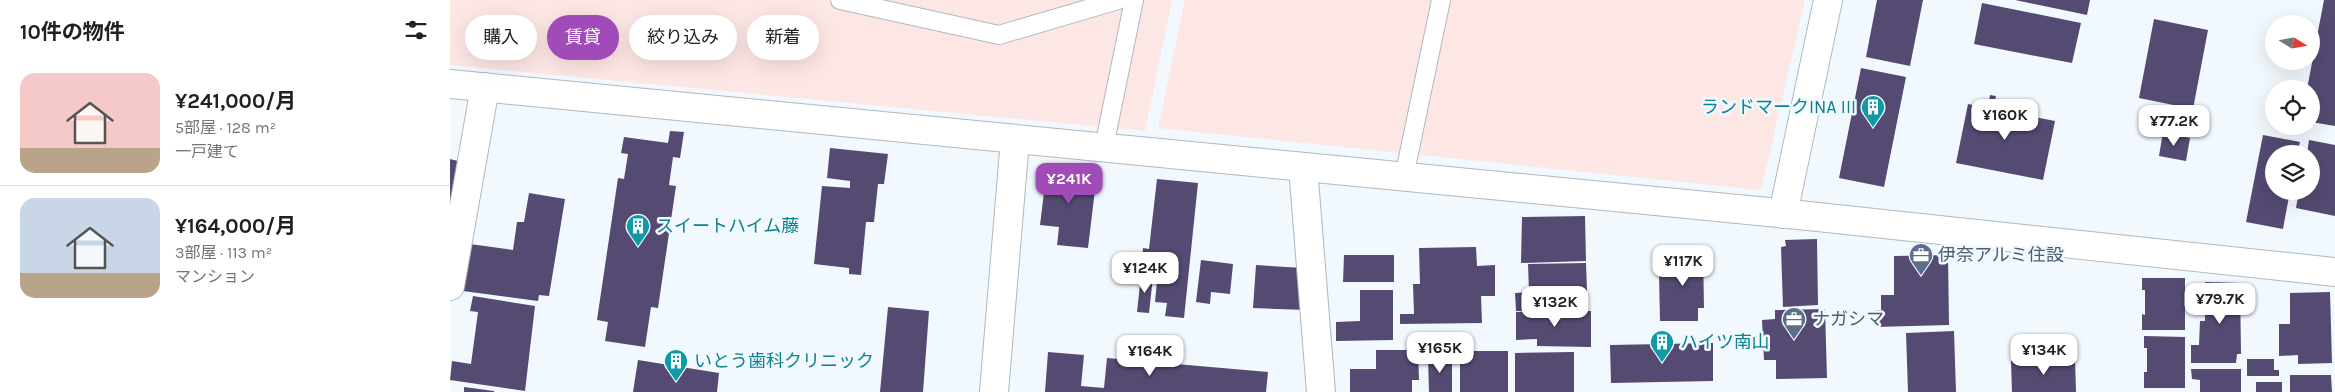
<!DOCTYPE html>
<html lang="ja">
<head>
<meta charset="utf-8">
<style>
  body { margin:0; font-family:Karla,"Noto Sans JP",sans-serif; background:#f6f6f6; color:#202124; height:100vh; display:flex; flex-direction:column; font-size:19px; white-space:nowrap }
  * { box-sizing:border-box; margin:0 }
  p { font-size:16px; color:#757577 }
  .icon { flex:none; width:28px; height:28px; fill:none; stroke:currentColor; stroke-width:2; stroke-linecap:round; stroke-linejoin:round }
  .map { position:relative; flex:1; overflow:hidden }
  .drawer { display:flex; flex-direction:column; background:#fff; width:450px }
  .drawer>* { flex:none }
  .guide { position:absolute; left:15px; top:15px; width:475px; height:45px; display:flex; gap:10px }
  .needle { width:32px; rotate:101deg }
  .tools { position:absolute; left:1815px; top:15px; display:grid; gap:10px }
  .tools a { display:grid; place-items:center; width:55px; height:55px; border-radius:50%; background:#fff; box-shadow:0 5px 20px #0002; font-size:25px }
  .price { position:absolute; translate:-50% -42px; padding:0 11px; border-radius:10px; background:#fff; color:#222; font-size:16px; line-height:32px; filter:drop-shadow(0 1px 2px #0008) }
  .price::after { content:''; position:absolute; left:50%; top:30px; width:15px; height:11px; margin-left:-8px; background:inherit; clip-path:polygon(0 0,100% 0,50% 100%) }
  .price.current { background:#a14bb9; color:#fff }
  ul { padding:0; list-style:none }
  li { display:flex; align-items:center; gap:15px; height:125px; padding:0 20px }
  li+li { border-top:1px solid #e0e0e0 }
  li span { display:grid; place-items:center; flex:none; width:140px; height:100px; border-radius:15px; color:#555 }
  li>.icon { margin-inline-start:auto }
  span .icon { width:60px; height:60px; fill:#fffc; stroke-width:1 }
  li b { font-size:21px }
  h2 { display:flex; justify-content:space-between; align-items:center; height:60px; padding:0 20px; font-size:21px }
  .pill { padding:0 18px; border-radius:22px; background:#fff; box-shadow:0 5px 20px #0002; font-size:18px; line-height:45px }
  .pill.current { background:#a14bb9; color:#fff }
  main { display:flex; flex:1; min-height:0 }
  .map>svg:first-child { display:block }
</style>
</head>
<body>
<main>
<section class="drawer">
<h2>10件の物件<svg class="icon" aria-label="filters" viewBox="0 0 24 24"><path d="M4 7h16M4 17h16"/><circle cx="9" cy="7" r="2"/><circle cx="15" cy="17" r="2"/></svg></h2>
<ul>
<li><span style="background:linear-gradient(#f6c9c9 75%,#b9a48a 0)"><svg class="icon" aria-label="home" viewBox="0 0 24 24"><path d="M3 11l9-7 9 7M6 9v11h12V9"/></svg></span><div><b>¥241,000/月</b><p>5部屋 · 128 m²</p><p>一戸建て</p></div></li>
<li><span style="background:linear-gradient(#c9d6e8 75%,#b9a48a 0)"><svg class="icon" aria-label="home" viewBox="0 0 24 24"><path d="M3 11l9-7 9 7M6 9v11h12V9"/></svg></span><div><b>¥164,000/月</b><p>3部屋 · 113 m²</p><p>マンション</p></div></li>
</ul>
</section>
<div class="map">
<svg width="1885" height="392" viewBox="0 0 1885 392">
  <rect width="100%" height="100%" fill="#f1f8fe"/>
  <path fill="#fde7e5" d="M 0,0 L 722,0 L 695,131 L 0,65 Z
    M 735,0 L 1355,0 L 1311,190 L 708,128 Z"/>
  <path fill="#544a72" d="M 1427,0 L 1473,0 L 1460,66 L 1416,57 Z
    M 1565,0 L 1640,0 L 1637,15 Z
    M 1874,0 L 1885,0 L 1885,126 L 1861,122 L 1861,89 L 1857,89 Z
    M 1532,3 L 1631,23 L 1622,63 L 1524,44 Z
    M 1704,19 L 1758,30 L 1743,109 L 1689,98 Z
    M 1411,68 L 1456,77 L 1434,187 L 1389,178 Z
    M 1540,95 L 1546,96 L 1543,109 L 1605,121 L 1593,180 L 1506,163 L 1518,104 L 1538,108 Z
    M 220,131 L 234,132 L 230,158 L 223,157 L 219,185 L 226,186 L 208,308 L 201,307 L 195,347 L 155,341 L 158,322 L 147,320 L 168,178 L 174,179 L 178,154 L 171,153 L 174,137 L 218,143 Z
    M 1713,132 L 1740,138 L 1736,161 L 1709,156 Z
    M 1813,135 L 1850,142 L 1847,154 L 1824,154 L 1824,191 L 1840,191 L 1833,229 L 1796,222 Z
    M 1859,140 L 1885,145 L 1885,216 L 1846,208 L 1849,191 L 1861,191 L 1861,154 L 1857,154 Z
    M 380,148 L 438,154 L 434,184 L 428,184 L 424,222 L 416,222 L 411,275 L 399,274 L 399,268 L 364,264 L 372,186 L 400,188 L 400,181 L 377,178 Z
    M 0,159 L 8,161 L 1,201 L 0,201 Z
    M 597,168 L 647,173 L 638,248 L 607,245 L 609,227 L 590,225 Z
    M 707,179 L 748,183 L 734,318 L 715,316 L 717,303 L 705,302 L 708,271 L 691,269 L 693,248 L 699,249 Z
    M 79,193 L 115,199 L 99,296 L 89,295 L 88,301 L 13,291 L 20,244 L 63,250 L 67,222 L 74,222 Z
    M 1135,216 L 1136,261 L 1071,263 L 1072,217 Z
    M 1367,239 L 1368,305 L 1333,307 L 1331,247 L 1336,246 L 1335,240 Z
    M 1026,247 L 1027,266 L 1045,265 L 1045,296 L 1031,296 L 1032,323 L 950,324 L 950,314 L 964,314 L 963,284 L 970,284 L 969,248 Z
    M 1223,248 L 1253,248 L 1254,308 L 1248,308 L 1248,321 L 1210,321 L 1209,273 L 1223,272 Z
    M 894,255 L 944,255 L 944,282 L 893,282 Z
    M 1498,255 L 1499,325 L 1425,327 L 1425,310 L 1431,310 L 1431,295 L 1444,295 L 1444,256 Z
    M 751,260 L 783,264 L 780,294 L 761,292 L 760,304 L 746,302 Z
    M 1136,263 L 1137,291 L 1131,291 L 1131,310 L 1066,311 L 1065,293 L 1079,292 L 1078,264 Z
    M 806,265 L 853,268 L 857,310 L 803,308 Z
    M 691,275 L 703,277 L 699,313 L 687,312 Z
    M 1692,278 L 1735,278 L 1735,330 L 1692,330 L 1692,314 L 1695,315 L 1695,290 L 1692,290 Z
    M 1755,282 L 1790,283 L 1791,354 L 1787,354 L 1786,363 L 1741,363 L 1741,345 L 1749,345 L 1750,321 L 1755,321 Z
    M 910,290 L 943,290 L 943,340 L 886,341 L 886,322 L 910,321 Z
    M 1880,292 L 1882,363 L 1848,364 L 1848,355 L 1829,356 L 1829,324 L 1840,324 L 1840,293 Z
    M 23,296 L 85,306 L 75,391 L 0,380 L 2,361 L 21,364 L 28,312 L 20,311 Z
    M 438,307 L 479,311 L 473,392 L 430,392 Z
    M 1375,309 L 1377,378 L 1326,379 L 1326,360 L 1314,360 L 1312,320 L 1325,319 L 1325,310 Z
    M 1141,311 L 1141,347 L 1087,346 L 1087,339 L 1066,340 L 1066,312 Z
    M 1504,331 L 1506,392 L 1458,392 L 1456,333 Z
    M 1694,336 L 1735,337 L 1735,388 L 1694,388 L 1694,372 L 1697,372 L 1697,348 L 1694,348 Z
    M 1263,343 L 1263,381 L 1161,383 L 1160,345 Z
    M 926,350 L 968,350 L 969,380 L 962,380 L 962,392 L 900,392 L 900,369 L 926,369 Z
    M 1010,351 L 1058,351 L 1058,392 L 1010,392 Z
    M 598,352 L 634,355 L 631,386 L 654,388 L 657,358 L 818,372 L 816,392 L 595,392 Z
    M 1124,352 L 1124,392 L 1065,392 L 1065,353 Z
    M 978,357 L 1002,357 L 1002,392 L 979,392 Z
    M 1625,359 L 1626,392 L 1562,392 L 1561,361 Z
    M 1797,359 L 1824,359 L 1824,370 L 1829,370 L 1829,376 L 1797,376 Z
    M 188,360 L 269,373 L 267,392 L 183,392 Z
    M 1741,369 L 1791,369 L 1791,392 L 1750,392 L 1750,380 L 1742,379 Z
    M 1840,375 L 1881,375 L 1882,392 L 1840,392 Z
    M 1806,382 L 1832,382 L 1832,392 L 1806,392 Z
    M 14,387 L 44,391 L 44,392 L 14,392 Z"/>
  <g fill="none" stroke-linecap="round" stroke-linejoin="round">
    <g stroke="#afb8bf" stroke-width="20">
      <path id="lane" d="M 390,0 L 549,35 L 668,0
        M 654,147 L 684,0
        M 954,177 L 991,0"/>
    </g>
    <g stroke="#afb8bf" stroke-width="30">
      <path id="street" d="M 0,84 L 1349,215 L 1885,272
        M 853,167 L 871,392
        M 1333,214 L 1378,0
        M 0,286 L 35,87
        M 544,392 L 565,139"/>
    </g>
    <use href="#lane" stroke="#fff" stroke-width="18"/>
    <use href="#street" stroke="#fff" stroke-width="28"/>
  </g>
  <defs>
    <g id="building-pin" transform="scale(1.25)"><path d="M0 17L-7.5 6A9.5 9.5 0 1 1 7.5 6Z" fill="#0f9aa8" stroke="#f1f8fe"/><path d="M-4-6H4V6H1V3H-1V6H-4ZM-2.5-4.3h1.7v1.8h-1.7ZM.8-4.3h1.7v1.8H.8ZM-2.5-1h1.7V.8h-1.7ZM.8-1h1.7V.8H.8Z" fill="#fff"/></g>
    <g id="office-pin" transform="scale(1.25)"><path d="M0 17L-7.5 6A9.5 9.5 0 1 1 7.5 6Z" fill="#5c6f8a" stroke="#f1f8fe"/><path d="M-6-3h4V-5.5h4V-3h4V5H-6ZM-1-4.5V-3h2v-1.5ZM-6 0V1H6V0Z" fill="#fff"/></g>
  </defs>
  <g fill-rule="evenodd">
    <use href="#building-pin" x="1423" y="107"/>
    <use href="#building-pin" x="188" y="226"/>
    <use href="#office-pin" x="1471" y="255"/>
    <use href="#office-pin" x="1344" y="319"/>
    <use href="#building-pin" x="1212" y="342"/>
    <use href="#building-pin" x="226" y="361"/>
  </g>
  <g text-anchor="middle" stroke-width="5" stroke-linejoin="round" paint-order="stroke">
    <g font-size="18" fill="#0d838f" stroke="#f1f8fe" text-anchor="start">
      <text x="1406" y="113" text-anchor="end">ランドマークINA III</text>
      <text x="206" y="232">スイートハイム藤</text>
      <text x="1230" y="348">ハイツ南山</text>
      <text x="244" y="367">いとう歯科クリニック</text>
    </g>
    <g font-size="18" fill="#4e5e75" stroke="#f1f8fe" text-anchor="start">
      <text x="1488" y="261">伊奈アルミ住設</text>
      <text x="1362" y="325">ナガシマ</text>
    </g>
  </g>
</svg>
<div class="tools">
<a><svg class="needle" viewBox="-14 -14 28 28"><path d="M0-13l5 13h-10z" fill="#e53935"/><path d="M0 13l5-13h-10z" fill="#757577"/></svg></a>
<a><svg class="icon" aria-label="locate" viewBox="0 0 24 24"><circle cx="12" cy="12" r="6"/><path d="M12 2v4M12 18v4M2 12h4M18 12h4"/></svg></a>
<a><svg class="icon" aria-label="layers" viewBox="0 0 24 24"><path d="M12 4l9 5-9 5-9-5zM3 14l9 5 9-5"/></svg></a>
</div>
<b class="price" style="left:1555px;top:141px">¥160K</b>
<b class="price" style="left:1724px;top:147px">¥77.2K</b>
<b class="price current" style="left:619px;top:205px">¥241K</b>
<b class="price" style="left:1233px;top:287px">¥117K</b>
<b class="price" style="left:695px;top:294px">¥124K</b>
<b class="price" style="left:1770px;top:325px">¥79.7K</b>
<b class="price" style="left:1105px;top:328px">¥132K</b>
<b class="price" style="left:990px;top:374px">¥165K</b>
<b class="price" style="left:1594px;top:376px">¥134K</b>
<b class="price" style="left:700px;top:377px">¥164K</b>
<div class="guide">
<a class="pill">購入</a>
<a class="pill current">賃貸</a>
<a class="pill">絞り込み</a>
<a class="pill">新着</a>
</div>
</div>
</main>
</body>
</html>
